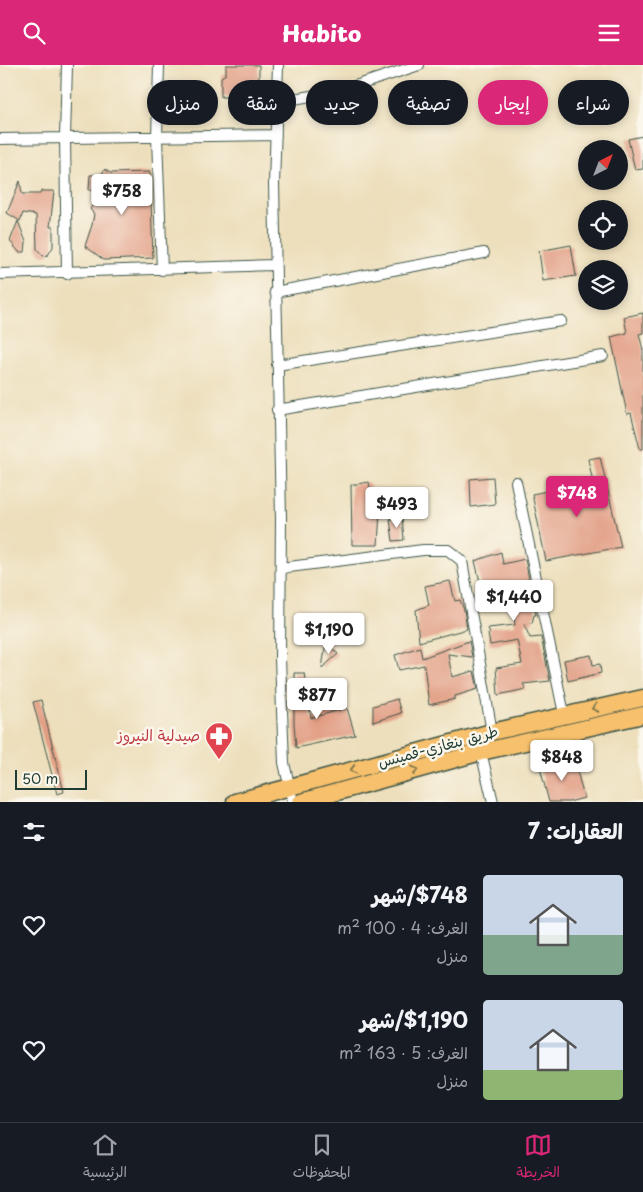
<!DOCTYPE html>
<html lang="ar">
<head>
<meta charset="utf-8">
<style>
  body { margin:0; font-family:"Playpen Sans","Playpen Sans Arabic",sans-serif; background:#20242c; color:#f1f3f6; direction:rtl; height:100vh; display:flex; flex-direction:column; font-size:19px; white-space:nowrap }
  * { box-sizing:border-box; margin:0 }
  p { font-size:16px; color:#9ea1a6 }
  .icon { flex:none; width:28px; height:28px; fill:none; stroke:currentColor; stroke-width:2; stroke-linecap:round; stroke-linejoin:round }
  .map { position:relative; height:737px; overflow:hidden; direction:ltr }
  .panel { display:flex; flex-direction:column; background:#171b24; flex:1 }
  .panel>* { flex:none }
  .guide { position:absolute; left:15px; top:15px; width:614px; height:45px; direction:rtl; display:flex; gap:10px }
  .needle { width:32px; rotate:42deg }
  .controls { position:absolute; left:578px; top:75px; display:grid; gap:10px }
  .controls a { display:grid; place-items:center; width:50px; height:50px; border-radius:50%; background:#171b24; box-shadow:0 2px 8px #0003; font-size:25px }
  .scale { position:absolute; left:15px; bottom:12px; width:72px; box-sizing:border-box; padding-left:5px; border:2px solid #1f3d34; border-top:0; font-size:14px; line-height:18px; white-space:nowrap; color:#1f3d34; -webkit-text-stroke:4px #fbf7ec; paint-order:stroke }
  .price { position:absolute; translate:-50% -42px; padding:0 11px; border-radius:5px; background:#fff; color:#222; font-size:16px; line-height:32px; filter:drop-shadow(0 1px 2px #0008) }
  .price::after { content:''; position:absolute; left:50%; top:30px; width:15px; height:11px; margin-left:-8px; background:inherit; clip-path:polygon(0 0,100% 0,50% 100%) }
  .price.current { background:#db2777; color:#fff }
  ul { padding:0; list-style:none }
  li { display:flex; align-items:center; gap:15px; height:125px; padding:0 20px }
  li span { display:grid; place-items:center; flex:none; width:140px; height:100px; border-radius:5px; color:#555 }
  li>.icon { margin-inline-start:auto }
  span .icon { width:60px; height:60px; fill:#fffc; stroke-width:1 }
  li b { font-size:21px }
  h2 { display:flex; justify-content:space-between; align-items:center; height:60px; padding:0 20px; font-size:21px }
  .pill { padding:0 18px; border-radius:22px; background:#171b24; box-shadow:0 2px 8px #0003; font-size:18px; line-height:45px }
  .pill.current { background:#db2777; color:#fff }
  header { display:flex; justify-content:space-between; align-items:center; height:65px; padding:0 20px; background:#db2777; color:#fff; font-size:22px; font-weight:800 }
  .tab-bar { display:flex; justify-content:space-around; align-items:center; height:70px; border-top:1px solid #363941; background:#171b24; font-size:14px; color:#9ea1a6 }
  .tab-bar a { display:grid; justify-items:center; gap:2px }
  .tab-bar .current { color:#db2777 }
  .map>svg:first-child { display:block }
</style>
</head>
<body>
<header><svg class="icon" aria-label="menu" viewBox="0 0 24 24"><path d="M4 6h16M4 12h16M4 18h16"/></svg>Habito<svg class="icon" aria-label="search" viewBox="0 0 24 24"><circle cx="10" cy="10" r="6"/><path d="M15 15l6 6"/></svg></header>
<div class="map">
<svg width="643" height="737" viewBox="0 0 643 737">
  <rect width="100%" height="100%" fill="#fbf7ec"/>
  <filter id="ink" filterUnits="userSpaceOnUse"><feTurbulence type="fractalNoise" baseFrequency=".02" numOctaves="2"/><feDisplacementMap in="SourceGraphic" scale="10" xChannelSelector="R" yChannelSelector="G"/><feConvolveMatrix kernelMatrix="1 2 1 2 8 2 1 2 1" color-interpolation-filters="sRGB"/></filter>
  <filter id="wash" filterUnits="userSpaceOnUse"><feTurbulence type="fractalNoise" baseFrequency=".0096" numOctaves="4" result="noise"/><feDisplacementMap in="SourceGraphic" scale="20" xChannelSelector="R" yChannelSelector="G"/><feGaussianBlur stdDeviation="1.12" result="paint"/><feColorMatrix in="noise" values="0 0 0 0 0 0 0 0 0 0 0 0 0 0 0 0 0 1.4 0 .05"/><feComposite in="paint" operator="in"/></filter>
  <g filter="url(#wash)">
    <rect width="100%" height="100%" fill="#eddfbc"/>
    <g id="blocks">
      <path fill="#e29e84" d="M 226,0 L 259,0 L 259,32 L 221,32 L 221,12 L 226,9 Z
        M 643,71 L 643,104 L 635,105 L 628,74 Z
        M 105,104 L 110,108 L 150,107 L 153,193 L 104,195 L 85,181 L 92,160 L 94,149 L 90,144 L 102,127 L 89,125 L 90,110 L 101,110 Z
        M 20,116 L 22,129 L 40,129 L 41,126 L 54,126 L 50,162 L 53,162 L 53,182 L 48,190 L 43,191 L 37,184 L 36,150 L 23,148 L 20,156 L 7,148 Z
        M 18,156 L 26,177 L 25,187 L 19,187 L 10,176 Z
        M 571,180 L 576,211 L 543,216 L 539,186 Z
        M 643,248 L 643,268 L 639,269 L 643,285 L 643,384 L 640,384 L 631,348 L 627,349 L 611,272 L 627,268 L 624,252 Z
        M 600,392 L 621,482 L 546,496 L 532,429 L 593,417 L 588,394 Z
        M 493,412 L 495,439 L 471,442 L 470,414 Z
        M 369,417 L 374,446 L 380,446 L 378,480 L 352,480 L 351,420 Z
        M 402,452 L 404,475 L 393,476 L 390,454 Z
        M 501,487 L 503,499 L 525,494 L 536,550 L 534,550 L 532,558 L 524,559 L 530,573 L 541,572 L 550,616 L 523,619 L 526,624 L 498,630 L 496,603 L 522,599 L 517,575 L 490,580 L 488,569 L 490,568 L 488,563 L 515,560 L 510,523 L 484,533 L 475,496 Z
        M 450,516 L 455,536 L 460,535 L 464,545 L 467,564 L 419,577 L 416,545 L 429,540 L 425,521 Z
        M 469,576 L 472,592 L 448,589 L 452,612 L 474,606 L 478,624 L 455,631 L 455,634 L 429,640 L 424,600 L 399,605 L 395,590 L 420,582 L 422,593 Z
        M 326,578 L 338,589 L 322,603 Z
        M 591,590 L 593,600 L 600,599 L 601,608 L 568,616 L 564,595 Z
        M 294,608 L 304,608 L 311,653 L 347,643 L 355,670 L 296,683 L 294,659 Z
        M 397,634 L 401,648 L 373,657 L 373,641 Z
        M 41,635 L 64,727 L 57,729 L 33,637 Z
        M 574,694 L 584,733 L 569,737 L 549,737 L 540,703 Z"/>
    </g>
  </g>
  <g filter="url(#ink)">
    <use href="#blocks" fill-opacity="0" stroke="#3e5548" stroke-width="1"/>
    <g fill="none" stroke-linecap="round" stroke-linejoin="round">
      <g stroke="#3e5548" stroke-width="12">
        <path id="street" d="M 67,0 L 65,73 L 67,209
          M 159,0 L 157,73 L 162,205
          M 278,0 L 274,119 L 281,453 L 280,593 L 284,698 L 293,737
          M 276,37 L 340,26 L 419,0
          M 0,74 L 276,70
          M 0,209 L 274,200
          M 275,227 L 484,188
          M 277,300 L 561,256
          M 277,345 L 603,291
          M 516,417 L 564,649
          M 281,503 L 423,485 L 448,485 L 462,496 L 492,667
          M 481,687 L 493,737"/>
      </g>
      <g stroke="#3e5548" stroke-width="19">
        <path id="primary" d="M 235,737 L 492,667 L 643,633
          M 301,737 L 481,687 L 643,650"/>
      </g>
      <use href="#street" stroke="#fff" stroke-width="10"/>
      <use href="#primary" stroke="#f7c06c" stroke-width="16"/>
    </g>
    <defs><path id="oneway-chevron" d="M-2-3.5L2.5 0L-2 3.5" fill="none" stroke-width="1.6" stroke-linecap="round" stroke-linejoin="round" transform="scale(1.25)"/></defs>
    <g stroke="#80784d">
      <use href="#oneway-chevron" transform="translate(595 643) rotate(168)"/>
      <use href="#oneway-chevron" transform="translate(353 705) rotate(165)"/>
      <use href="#oneway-chevron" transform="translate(415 705) rotate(-16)"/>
    </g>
  </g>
  <defs>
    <g id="pharmacy-pin" transform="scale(1.4375)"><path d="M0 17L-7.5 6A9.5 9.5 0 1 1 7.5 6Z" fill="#e0444e" stroke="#fbf7ec"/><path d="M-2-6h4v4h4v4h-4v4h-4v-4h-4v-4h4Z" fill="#fff"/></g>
  </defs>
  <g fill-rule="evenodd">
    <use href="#pharmacy-pin" x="219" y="671"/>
  </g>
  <g text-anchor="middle" stroke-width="5" stroke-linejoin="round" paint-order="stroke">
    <g font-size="15" fill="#be3a42" stroke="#fbf7ec" text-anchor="end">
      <text x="200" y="676">صيدلية النيروز</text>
    </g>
    <g font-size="15" fill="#1f3d34" stroke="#fbf7ec">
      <text transform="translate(438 682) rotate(-15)" y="5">طريق بنغازي-قمينس</text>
    </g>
  </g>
</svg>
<div class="controls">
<a><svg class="needle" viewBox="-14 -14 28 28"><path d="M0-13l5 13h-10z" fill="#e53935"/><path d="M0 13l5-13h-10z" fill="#9ea1a6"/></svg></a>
<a><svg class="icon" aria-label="locate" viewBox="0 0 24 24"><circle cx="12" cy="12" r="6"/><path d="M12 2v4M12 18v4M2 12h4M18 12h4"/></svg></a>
<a><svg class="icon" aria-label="layers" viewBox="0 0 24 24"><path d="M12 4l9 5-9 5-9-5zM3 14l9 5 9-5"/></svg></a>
</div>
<div class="scale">50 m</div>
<b class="price" style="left:122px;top:151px">$758</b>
<b class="price current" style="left:577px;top:453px">$748</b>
<b class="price" style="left:397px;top:464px">$493</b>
<b class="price" style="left:514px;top:557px">$1,440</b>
<b class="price" style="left:329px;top:590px">$1,190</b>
<b class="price" style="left:317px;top:655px">$877</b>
<b class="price" style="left:562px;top:717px">$848</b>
<div class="guide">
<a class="pill">شراء</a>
<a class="pill current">إيجار</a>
<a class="pill">تصفية</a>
<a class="pill">جديد</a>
<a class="pill">شقة</a>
<a class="pill">منزل</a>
</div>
</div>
<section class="panel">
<h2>العقارات: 7<svg class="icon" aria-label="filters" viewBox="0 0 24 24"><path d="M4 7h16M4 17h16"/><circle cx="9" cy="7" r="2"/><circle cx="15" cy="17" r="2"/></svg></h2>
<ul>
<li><span style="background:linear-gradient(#c9d6e8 60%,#7fa58c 0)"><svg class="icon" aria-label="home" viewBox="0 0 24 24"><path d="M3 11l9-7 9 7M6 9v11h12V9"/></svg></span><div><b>$748/شهر</b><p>الغرف: 4 · 100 m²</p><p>منزل</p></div><svg class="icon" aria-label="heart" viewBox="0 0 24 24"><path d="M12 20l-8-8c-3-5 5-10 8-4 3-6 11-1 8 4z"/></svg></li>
<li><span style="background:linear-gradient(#c9d6e8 70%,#8fb573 0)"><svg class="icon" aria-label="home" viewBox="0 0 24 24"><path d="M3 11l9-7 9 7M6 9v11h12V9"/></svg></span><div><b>$1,190/شهر</b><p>الغرف: 5 · 163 m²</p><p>منزل</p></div><svg class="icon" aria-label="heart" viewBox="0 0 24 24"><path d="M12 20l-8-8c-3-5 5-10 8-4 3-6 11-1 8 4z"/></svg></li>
</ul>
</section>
<nav class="tab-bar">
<a class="current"><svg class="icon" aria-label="map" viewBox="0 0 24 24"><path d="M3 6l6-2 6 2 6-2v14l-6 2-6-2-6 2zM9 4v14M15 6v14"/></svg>الخريطة</a>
<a><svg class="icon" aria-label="saved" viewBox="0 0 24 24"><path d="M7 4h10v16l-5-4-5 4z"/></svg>المحفوظات</a>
<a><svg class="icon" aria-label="home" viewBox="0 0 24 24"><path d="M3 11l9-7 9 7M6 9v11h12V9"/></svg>الرئيسية</a>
</nav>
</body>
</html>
